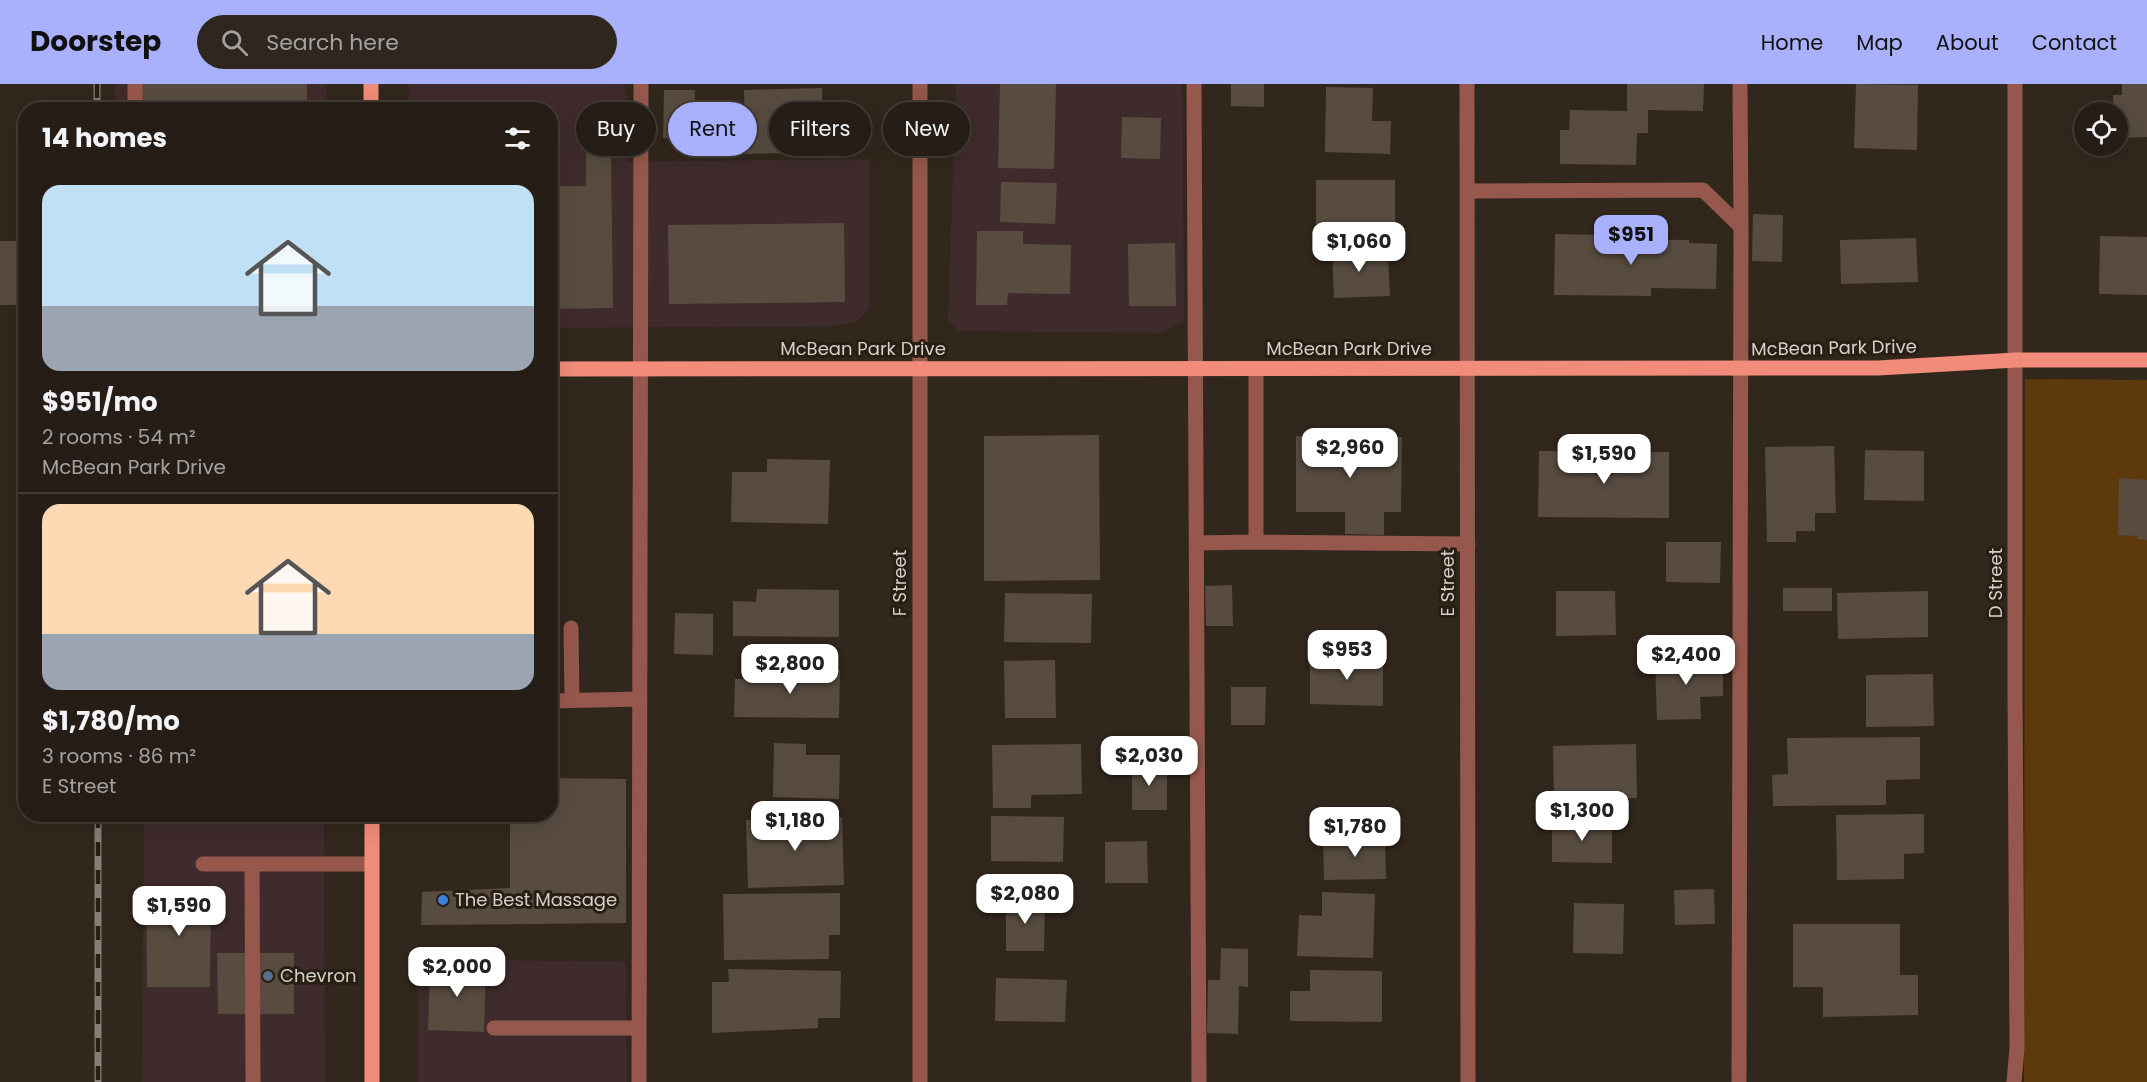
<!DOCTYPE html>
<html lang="en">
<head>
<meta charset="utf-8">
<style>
  body { margin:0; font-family:Poppins,sans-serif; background:#2e261f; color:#f1f3f6; height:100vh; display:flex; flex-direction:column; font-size:22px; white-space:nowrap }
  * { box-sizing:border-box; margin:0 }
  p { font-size:20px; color:#a4a2a1 }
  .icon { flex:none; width:33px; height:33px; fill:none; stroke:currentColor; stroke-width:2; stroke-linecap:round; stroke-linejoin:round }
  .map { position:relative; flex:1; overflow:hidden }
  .panel { position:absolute; left:18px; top:18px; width:540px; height:720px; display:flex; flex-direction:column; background:#261d16; border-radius:24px; box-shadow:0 6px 24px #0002,0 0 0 2px #423b35 }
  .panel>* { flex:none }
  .banner { position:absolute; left:576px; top:18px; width:570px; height:54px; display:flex; gap:12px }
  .tools { position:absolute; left:2074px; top:18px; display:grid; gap:12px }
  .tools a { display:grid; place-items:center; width:54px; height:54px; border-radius:50%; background:#261d16; box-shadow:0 6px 24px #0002,0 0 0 2px #423b35; font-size:30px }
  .price { position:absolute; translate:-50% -51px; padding:0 14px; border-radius:12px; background:#fff; color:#222; font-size:20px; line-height:39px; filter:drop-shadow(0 2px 3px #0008) }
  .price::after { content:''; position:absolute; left:50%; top:36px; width:18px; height:14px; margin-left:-9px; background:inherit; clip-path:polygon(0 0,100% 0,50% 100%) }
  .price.on { background:#a9b0fc; color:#111 }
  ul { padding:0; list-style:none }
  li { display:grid; align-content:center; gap:12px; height:318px; padding:0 24px }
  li+li { border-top:2px solid #423b35 }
  li span { display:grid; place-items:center; height:186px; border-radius:18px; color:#555 }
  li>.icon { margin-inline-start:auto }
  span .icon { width:108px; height:108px; fill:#fffc; stroke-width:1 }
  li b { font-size:26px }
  h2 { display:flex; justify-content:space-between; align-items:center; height:72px; padding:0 24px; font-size:26px }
  .tag { padding:0 21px; border-radius:27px; background:#261d16; box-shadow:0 6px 24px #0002,0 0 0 2px #423b35; font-size:21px; line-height:54px }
  .tag.on { background:#a9b0fc; color:#111 }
  header { display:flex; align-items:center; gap:36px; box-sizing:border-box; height:84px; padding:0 30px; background:#a9b0fc; color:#111 }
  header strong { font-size:28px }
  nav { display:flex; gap:33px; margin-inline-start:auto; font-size:21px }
  .search { width:420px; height:54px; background:#2e261f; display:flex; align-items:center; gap:15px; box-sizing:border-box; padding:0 21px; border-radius:33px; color:#a4a2a1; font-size:22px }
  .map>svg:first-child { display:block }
</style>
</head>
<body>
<header>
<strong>Doorstep</strong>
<div class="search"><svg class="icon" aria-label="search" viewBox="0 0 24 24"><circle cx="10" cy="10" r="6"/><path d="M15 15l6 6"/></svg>Search here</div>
<nav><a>Home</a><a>Map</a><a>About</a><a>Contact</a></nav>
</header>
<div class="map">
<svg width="2147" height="998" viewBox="0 0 2147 998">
  <rect width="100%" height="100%" fill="#32271d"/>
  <path fill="#3f2b2c" d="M 115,0 L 326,0 L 327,25 L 115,25 Z
    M 409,0 L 625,0 L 627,78 L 869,75 L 869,225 L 856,238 L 829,242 L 551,244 L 550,26 L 409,25 Z
    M 956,0 L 1182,0 L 1184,237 L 1161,249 L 958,247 L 948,236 Z
    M 144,731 L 324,731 L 325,998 L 142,998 Z
    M 418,875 L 626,878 L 627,998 L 418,998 Z"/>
  <path fill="#5e390b" d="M 2025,295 L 2147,296 L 2147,998 L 2024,998 Z"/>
  <path fill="#584c40" d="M 141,0 L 307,0 L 307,26 L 141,26 Z
    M 1000,0 L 1056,0 L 1054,85 L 998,84 Z
    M 1231,0 L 1264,0 L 1264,23 L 1231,22 Z
    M 1627,0 L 1704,0 L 1703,27 L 1648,26 L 1648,49 L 1637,49 L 1636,81 L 1560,80 L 1560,46 L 1569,46 L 1570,26 L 1627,27 Z
    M 1856,0 L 1918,1 L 1917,66 L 1854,64 Z
    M 2122,0 L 2147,0 L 2147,53 L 2118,54 L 2118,28 L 2114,28 L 2113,11 L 2122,11 Z
    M 1326,3 L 1373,4 L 1372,37 L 1391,37 L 1390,70 L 1325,68 Z
    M 822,4 L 823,54 L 787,54 L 787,69 L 745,70 L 744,6 Z
    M 664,6 L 695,6 L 694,55 L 663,54 Z
    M 1122,33 L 1161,34 L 1160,75 L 1121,74 Z
    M 611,65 L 613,224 L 550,225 L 550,102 L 586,102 L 586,66 Z
    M 1316,96 L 1395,96 L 1395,140 L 1316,140 Z
    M 1001,98 L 1057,99 L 1055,140 L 1000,138 Z
    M 1753,130 L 1783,131 L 1782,178 L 1752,177 Z
    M 844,139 L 845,218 L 669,220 L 668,141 Z
    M 977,147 L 1023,147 L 1023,160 L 1071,161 L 1070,210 L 1008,209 L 1007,221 L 976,221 Z
    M 1555,150 L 1603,151 L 1603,155 L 1689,156 L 1689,159 L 1717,160 L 1716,205 L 1651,204 L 1651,212 L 1554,211 Z
    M 2100,152 L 2147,153 L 2147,211 L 2099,210 Z
    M 1916,154 L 1918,198 L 1841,200 L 1840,156 Z
    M 0,157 L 22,157 L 21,221 L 0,221 Z
    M 1175,159 L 1176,222 L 1129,222 L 1128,160 Z
    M 1365,160 L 1366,172 L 1388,171 L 1390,212 L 1334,214 L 1332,162 Z
    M 1099,351 L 1100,496 L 984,497 L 984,352 Z
    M 1296,352 L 1402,353 L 1401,428 L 1384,428 L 1384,451 L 1345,450 L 1345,428 L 1296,428 Z
    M 1834,362 L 1836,429 L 1815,429 L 1815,447 L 1796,447 L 1796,458 L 1767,458 L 1765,363 Z
    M 1865,366 L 1924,367 L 1924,417 L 1864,416 Z
    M 1539,367 L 1669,368 L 1669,434 L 1538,433 Z
    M 767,375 L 830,376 L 828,440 L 731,438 L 732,388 L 767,388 Z
    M 2119,394 L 2147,396 L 2147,456 L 2137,455 L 2138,452 L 2118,451 Z
    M 1666,458 L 1721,458 L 1720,499 L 1666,498 Z
    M 1232,501 L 1233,542 L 1206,542 L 1205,502 Z
    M 1783,504 L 1832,504 L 1832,527 L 1783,527 Z
    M 757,505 L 839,506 L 839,553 L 733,552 L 733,517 L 756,518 Z
    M 1556,507 L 1615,507 L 1616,551 L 1556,552 Z
    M 1928,507 L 1928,553 L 1838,555 L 1837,509 Z
    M 1005,509 L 1092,510 L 1091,559 L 1004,558 Z
    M 675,529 L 713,530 L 713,571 L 674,570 Z
    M 1310,573 L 1383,574 L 1383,622 L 1310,620 Z
    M 1723,574 L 1723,612 L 1700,613 L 1701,635 L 1657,636 L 1655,576 Z
    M 1055,576 L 1056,634 L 1005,634 L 1004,577 Z
    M 784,584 L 840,586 L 839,634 L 734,633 L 735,595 L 784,596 Z
    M 1933,590 L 1934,642 L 1866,643 L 1866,591 Z
    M 1231,603 L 1266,603 L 1265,641 L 1231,641 Z
    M 1920,653 L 1920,695 L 1886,696 L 1886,721 L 1773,722 L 1772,691 L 1788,690 L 1787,654 Z
    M 774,659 L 806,660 L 806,671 L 840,671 L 839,715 L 773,713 Z
    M 1081,660 L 1082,710 L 1031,711 L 1031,724 L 993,724 L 992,661 Z
    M 1636,660 L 1637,714 L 1554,716 L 1553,662 Z
    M 1132,680 L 1167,681 L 1167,726 L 1132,726 Z
    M 550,694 L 626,695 L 626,839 L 421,841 L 422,808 L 510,804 L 510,730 L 550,730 Z
    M 1924,730 L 1924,769 L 1904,770 L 1904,795 L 1837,796 L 1836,731 Z
    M 991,732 L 1064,733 L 1063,778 L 991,777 Z
    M 842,733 L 844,801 L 748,804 L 746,736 Z
    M 1552,737 L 1612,737 L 1612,779 L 1552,778 Z
    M 1385,751 L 1386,795 L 1324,796 L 1323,752 Z
    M 1147,757 L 1148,799 L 1105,799 L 1105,758 Z
    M 146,803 L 211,803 L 210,903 L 147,903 Z
    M 1714,805 L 1715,840 L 1675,841 L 1674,806 Z
    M 1322,808 L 1375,810 L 1373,874 L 1297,872 L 1299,831 L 1322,832 Z
    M 840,809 L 840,851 L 829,851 L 829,875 L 724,876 L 723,810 Z
    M 1006,815 L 1045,815 L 1044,867 L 1006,867 Z
    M 1574,819 L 1624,820 L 1623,870 L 1573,869 Z
    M 1793,840 L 1900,840 L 1900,891 L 1918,891 L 1918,931 L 1823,933 L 1823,903 L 1793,903 Z
    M 1221,864 L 1248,865 L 1248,903 L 1239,902 L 1238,950 L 1207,949 L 1208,896 L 1220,896 Z
    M 217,869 L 294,869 L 294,930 L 218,930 Z
    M 430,880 L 486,881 L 484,948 L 428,946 Z
    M 728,885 L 841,887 L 840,934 L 818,934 L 818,944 L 712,949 L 712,898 L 729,898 Z
    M 1310,886 L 1382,887 L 1382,938 L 1290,937 L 1290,907 L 1310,907 Z
    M 996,894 L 1067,896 L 1065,938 L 995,937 Z"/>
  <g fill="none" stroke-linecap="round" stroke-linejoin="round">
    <path stroke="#96584c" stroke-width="15" d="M 135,0 L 135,26
      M 920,0 L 920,998
      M 1194,0 L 1199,998
      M 1467,0 L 1468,998
      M 1740,0 L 1741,143
      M 1467,107 L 1703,106 L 1741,143 L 1739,998
      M 1256,285 L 1256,458 L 1468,460
      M 1196,459 L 1256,458
      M 571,544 L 572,616
      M 550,617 L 640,615
      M 203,780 L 372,780
      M 252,780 L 253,998
      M 494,944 L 639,944
      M 639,998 L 641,0
      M 2014,998 L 2017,964 L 2015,604 L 2015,0"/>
    <path stroke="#f28c7a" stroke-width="15" d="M 371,0 L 371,26
      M 550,285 L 1878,284 L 2016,276 L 2147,276
      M 372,730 L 372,998"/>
    <g stroke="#877e76" stroke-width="7">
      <path id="rail" d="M 97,0 L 97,26
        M 98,730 L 98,998"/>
    </g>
    <use href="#rail" stroke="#281e13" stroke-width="4.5" stroke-dasharray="14" stroke-linecap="butt"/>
  </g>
  <circle fill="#3f7fe0" stroke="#281e13" stroke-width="2" cx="443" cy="816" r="6"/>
  <circle fill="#5c6f8a" stroke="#281e13" stroke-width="2" cx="268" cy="892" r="6"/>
  <g text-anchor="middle" stroke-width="6" stroke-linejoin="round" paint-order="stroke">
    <g font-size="18" fill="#d7d0c9" stroke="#281e13">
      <text transform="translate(1834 264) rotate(-1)" y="6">McBean Park Drive</text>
      <text x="863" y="271">McBean Park Drive</text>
      <text x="1349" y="271">McBean Park Drive</text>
      <text transform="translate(900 499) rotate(-90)" y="6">F Street</text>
      <text transform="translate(1448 499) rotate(-90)" y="6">E Street</text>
      <text transform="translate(1996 499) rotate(-90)" y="6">D Street</text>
    </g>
    <g font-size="18" fill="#d7d0c9" stroke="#281e13" text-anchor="start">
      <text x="455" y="822">The Best Massage</text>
      <text x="280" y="898">Chevron</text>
    </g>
  </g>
</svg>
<div class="tools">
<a><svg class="icon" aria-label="locate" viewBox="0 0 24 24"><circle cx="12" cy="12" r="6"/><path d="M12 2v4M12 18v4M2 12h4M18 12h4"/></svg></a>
</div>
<b class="price on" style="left:1631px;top:182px">$951</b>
<b class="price" style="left:1359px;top:189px">$1,060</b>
<b class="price" style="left:1350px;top:395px">$2,960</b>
<b class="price" style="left:1604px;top:401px">$1,590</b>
<b class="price" style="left:1347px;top:597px">$953</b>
<b class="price" style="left:1686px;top:602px">$2,400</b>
<b class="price" style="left:790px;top:611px">$2,800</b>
<b class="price" style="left:1149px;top:703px">$2,030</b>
<b class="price" style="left:1582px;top:758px">$1,300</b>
<b class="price" style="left:795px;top:768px">$1,180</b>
<b class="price" style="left:1355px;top:774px">$1,780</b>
<b class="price" style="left:1025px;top:841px">$2,080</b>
<b class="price" style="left:179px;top:853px">$1,590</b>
<b class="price" style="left:457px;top:914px">$2,000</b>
<div class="banner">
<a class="tag">Buy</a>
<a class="tag on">Rent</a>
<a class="tag">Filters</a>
<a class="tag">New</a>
</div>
<section class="panel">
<h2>14 homes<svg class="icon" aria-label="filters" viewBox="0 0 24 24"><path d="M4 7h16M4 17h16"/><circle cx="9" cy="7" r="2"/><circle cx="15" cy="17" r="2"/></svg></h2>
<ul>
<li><span style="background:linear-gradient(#bfe0f5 65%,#9aa5b1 0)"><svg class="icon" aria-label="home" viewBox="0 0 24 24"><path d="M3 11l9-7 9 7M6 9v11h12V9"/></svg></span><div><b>$951/mo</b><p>2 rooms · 54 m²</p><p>McBean Park Drive</p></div></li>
<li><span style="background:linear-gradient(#ffd9b3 70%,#9aa5b1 0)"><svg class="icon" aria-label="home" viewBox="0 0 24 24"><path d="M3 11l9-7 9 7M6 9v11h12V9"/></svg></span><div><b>$1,780/mo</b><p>3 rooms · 86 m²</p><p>E Street</p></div></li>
</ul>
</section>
</div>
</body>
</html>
